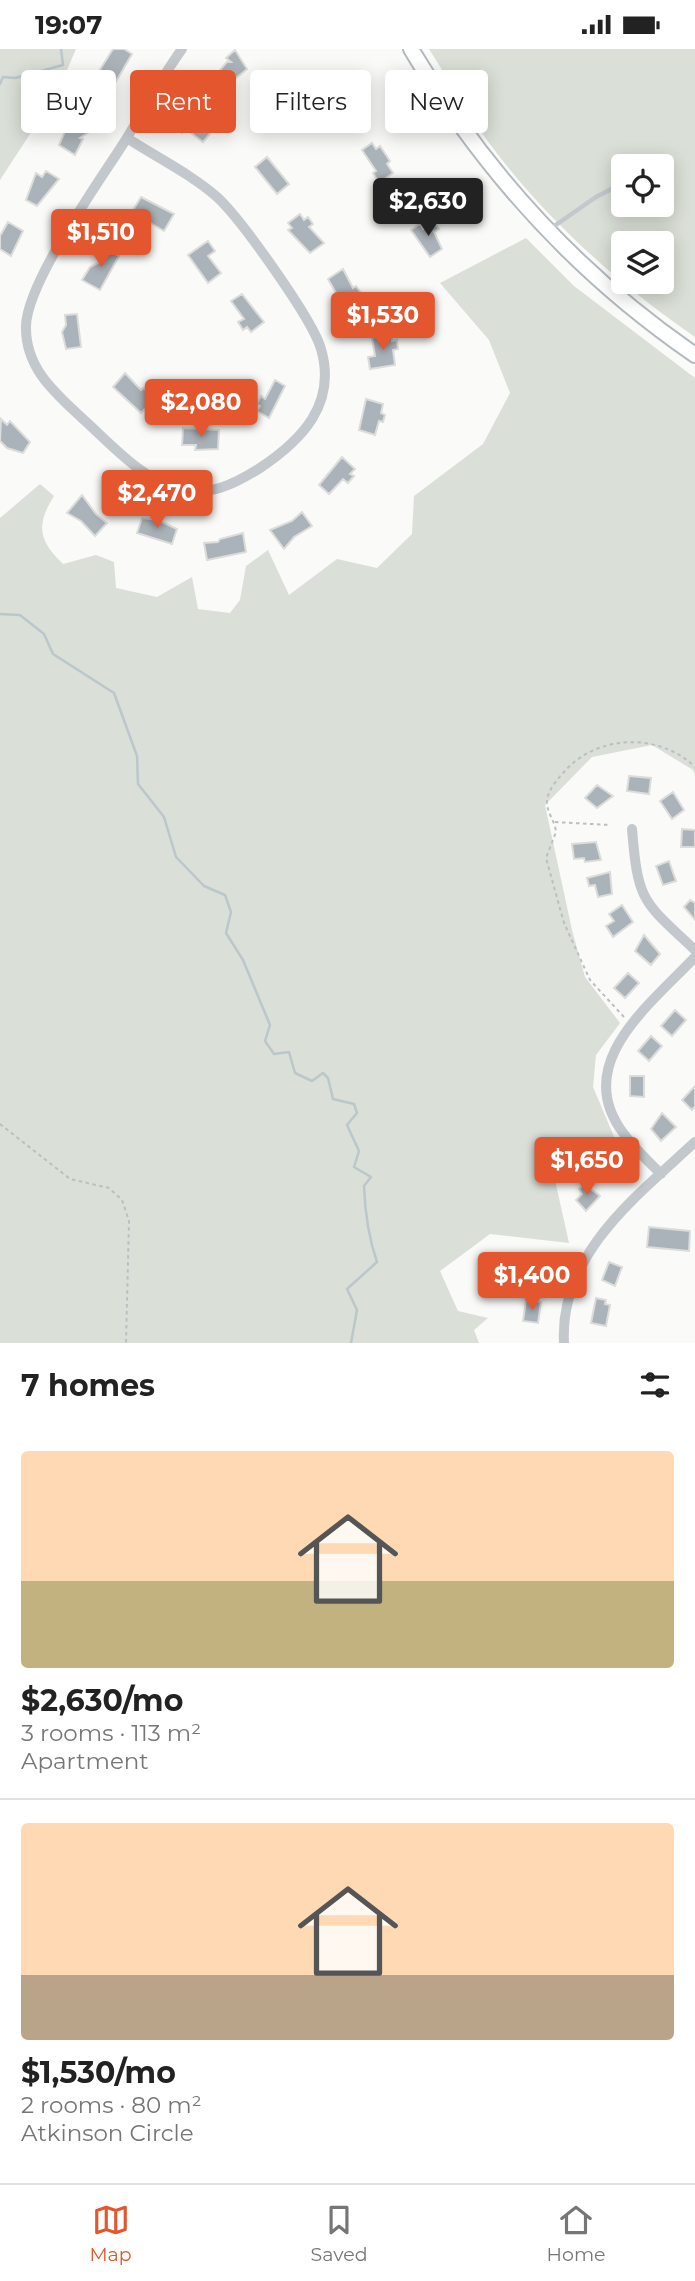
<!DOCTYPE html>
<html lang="en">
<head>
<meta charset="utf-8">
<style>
  body { margin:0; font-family:Montserrat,sans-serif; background:#f2f2f2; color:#222; height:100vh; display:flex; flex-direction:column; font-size:26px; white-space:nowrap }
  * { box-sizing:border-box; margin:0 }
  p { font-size:23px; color:#767676 }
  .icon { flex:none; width:38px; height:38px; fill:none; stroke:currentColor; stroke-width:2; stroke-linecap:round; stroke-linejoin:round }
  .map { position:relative; height:1294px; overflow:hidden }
  .details { display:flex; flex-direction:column; background:#fff; flex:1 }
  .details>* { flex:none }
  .banner { position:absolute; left:21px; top:21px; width:654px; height:63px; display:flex; gap:14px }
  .buttons { position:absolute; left:611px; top:105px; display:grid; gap:14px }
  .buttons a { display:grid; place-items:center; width:63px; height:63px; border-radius:7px; background:#fff; box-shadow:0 4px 18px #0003; font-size:35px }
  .price { position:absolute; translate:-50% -60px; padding:0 16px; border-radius:7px; background:#e4572e; color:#fff; font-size:23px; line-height:46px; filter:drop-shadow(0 2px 4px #0008) }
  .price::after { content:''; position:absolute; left:50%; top:42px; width:21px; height:16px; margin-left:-10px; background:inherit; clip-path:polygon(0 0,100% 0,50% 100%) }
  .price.current { background:#222; color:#fff }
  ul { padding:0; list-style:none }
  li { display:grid; align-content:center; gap:14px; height:371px; padding:0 21px }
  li+li { border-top:2px solid #e0e0e0 }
  li span { display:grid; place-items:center; height:217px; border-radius:7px; color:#555 }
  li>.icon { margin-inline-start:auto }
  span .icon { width:126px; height:126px; fill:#fffc; stroke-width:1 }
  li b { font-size:30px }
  h2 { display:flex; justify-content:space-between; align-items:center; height:84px; padding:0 21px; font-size:30px }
  .pill { padding:0 24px; border-radius:7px; background:#fff; box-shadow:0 4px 18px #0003; font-size:24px; line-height:63px }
  .pill.current { background:#e4572e; color:#fff }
  .status { display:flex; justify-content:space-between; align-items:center; height:49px; padding:0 35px; background:#fff; direction:ltr }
  .status svg { height:19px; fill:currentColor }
  .dock { display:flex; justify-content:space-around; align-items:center; height:98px; border-top:2px solid #e0e0e0; background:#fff; font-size:19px; color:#767676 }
  .dock a { display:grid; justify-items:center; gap:4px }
  .dock .current { color:#e4572e }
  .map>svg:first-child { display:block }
</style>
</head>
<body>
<div class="status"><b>19:07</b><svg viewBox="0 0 49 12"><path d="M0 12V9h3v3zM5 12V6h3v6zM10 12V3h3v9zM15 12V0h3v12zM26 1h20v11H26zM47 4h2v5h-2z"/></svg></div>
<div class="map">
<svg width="695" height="1294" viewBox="0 0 695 1294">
  <rect width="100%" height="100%" fill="#fafaf8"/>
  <path fill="#dadfd7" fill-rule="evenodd" d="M 0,0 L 76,0 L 58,42 L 0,131 Z
    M 429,0 L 695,0 L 695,288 C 620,236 552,176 496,103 C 471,72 451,34 429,0 ZM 623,117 L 662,117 L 662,156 L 623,156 ZM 623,194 L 662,194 L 662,233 L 623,233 Z
    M 526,189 L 574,237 L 695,329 L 695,726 L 693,721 L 652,696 L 592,708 L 545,756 L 572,881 L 585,928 L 620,974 L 596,1006 L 593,1038 L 615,1090 L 553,1122 L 569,1194 L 490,1185 L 440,1222 L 458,1262 L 488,1269 L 474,1281 L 479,1294 L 0,1294 L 0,469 L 40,435 L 54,447 C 36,476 38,491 63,515 L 96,506 L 114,513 L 116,539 L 157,548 L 192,528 L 198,560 L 230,564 L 240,551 L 246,517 L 268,501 L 289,546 L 337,510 L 377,519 L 412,485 L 414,447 L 483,395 L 510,344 L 489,291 L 440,234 Z"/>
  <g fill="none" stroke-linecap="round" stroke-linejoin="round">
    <path stroke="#bbc7cb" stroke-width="2.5" d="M 0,35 L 3,28 L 15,29 L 63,16 L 61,0
      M 0,565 L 20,566 L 44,585 L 53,605 L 114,644 L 137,707 L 138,735 L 164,768 L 176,808 L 204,837 L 225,846 L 231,863 L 226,884 L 243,911 L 270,976 L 265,992 L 274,1005 L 289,1003 L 295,1024 L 312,1032 L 323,1024 L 328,1029 L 333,1050 L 354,1055 L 357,1064 L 347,1076 L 359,1102 L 354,1118 L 371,1128 L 364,1137 C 365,1164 368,1187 377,1213 L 347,1240 L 357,1261 L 351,1294"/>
  </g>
  <path fill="#aab3b9" stroke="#dcdcda" stroke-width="2" d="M 113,0 L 124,0 L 132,5 L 111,41 L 96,27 Z
    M 235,1 L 247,20 L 224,39 L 214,28 L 227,13 L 231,13 L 226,9 Z
    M 332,36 L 335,41 L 341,38 L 355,63 L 356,66 L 341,75 L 335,64 L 338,62 L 336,58 L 331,60 L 321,49 L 328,45 L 325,41 Z
    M 75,59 L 94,71 L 89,83 L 80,89 L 83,90 L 75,106 L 59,96 Z
    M 186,61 L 199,71 L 202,67 L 209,73 L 206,77 L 213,81 L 203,93 L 186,80 L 182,84 L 173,78 Z
    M 372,94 L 376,100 L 380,97 L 390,112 L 387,115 L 393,124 L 379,134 L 373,124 L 376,122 L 362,101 Z
    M 267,108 L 289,135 L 277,145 L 255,118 Z
    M 46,122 L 59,130 L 37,157 L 26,151 L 36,124 L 42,128 Z
    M 141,148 L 174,165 L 164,182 L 132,163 Z
    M 300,165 L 304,171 L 308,168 L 313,175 L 309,178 L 324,194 L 310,204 L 288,181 L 292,179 L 288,174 Z
    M 434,172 L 439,180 L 434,183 L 442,200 L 430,208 L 411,181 L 420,175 L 423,180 Z
    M 8,173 L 23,182 L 11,207 L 0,200 L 0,187 Z
    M 208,192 L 215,202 L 208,207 L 221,224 L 208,234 L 188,206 Z
    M 104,198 L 119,207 L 100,241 L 82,231 L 90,218 L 98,214 Z
    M 343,220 L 353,239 L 356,237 L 361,244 L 358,246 L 362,252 L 347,263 L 328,230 Z
    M 242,245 L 264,273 L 251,283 L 247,278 L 243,281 L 238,273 L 244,270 L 231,252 Z
    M 77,265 L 81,298 L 66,300 L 62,283 L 66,276 L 65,266 Z
    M 391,286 L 392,292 L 397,291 L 398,300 L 393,301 L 395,316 L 370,320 L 368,308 L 375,307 L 372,289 Z
    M 125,324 L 141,341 L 143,339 L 155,349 L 141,364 L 113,338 Z
    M 275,331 L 285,337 L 269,369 L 257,362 L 260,357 L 257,355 L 261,347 L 265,350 Z
    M 366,350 L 383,355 L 381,364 L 385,366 L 383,373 L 379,372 L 375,386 L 359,381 Z
    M 1,370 L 7,376 L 10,372 L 30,393 L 23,404 L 7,399 L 0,392 Z
    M 183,379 L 219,381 L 218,400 L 195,401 L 196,396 L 182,396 Z
    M 342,408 L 355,420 L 350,425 L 354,427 L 348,434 L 343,430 L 329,445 L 319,436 Z
    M 82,446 L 96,465 L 107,474 L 95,487 L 81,472 L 67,464 Z
    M 302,463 L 312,477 L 294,488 L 284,500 L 270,481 L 292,472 Z
    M 142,469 L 158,471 L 177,480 L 172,495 L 137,484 Z
    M 243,484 L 246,503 L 207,511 L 204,494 L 218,493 L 220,490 Z
    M 629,727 L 651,729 L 649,745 L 627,742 Z
    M 597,736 L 613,747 L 597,759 L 585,749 Z
    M 673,743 L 684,761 L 672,770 L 660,752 Z
    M 682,780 L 695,781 L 695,798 L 681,798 Z
    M 596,793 L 601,811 L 585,813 L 584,809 L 574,810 L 572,795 Z
    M 669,812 L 676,832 L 663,836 L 656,817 Z
    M 610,823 L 612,845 L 598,848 L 595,836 L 589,837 L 587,829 Z
    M 690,851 L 695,854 L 695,871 L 684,858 Z
    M 622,856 L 633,873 L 613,888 L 606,877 L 614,872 L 609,865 Z
    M 644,886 L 660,905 L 651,916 L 635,902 Z
    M 628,924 L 639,934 L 625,949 L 614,939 Z
    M 675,961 L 686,971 L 672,987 L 661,977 Z
    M 651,987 L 662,997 L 649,1012 L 638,1002 Z
    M 630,1027 L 644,1027 L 644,1048 L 630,1047 Z
    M 695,1037 L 695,1057 L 692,1061 L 682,1051 Z
    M 662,1064 L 676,1078 L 661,1092 L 651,1080 Z
    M 613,1107 L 626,1124 L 616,1133 L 602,1117 Z
    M 584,1135 L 600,1147 L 586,1162 L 576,1151 L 582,1145 L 579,1140 Z
    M 649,1178 L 690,1182 L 689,1202 L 647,1198 Z
    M 536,1210 L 549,1216 L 544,1229 L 549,1231 L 545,1240 L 527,1230 Z
    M 609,1213 L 622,1218 L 615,1237 L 602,1231 Z
    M 596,1249 L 606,1251 L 605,1255 L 610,1256 L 606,1277 L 591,1274 Z
    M 526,1251 L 541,1253 L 538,1274 L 523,1272 Z"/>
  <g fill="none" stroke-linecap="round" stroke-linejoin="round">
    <g stroke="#b3babf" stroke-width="18">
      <path id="secondary" d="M 411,0 C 484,123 577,225 695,306"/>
    </g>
    <path stroke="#bbbfc2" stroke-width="2" stroke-dasharray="3.5 3.5" stroke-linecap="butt" d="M 555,773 L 610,776
      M 624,968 L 590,931 L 564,874 L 546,809 L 556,783 C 555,772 546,762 547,752 C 548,741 556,732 563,724 C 596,685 659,683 695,718
      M 0,1075 L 70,1130 L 109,1139 L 122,1151 L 129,1172 L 126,1294"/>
    <path stroke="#c3c8cc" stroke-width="4.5" d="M 550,180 L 596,148 L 623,134"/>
    <path stroke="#c3c8cc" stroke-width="10" d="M 127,89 C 156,108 191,125 217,148 C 241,170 313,271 321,300 C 337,355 302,391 260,419 C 235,435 209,448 179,440 C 141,430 111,395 83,370 C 55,344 25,319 26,277 C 27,233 99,133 125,92 C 144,61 161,29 182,0
      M 632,780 C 638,854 643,852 695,901
      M 661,1125 C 648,1112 634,1099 624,1085 C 570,1015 650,956 695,908
      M 564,1294 C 559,1205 637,1147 695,1093"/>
    <use href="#secondary" stroke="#fff" stroke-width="14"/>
  </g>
</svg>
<div class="buttons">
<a><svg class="icon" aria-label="locate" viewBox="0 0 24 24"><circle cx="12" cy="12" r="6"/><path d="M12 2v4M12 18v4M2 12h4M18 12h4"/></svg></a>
<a><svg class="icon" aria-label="layers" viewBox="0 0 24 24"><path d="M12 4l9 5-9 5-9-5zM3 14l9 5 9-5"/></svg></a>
</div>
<b class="price current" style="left:428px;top:189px">$2,630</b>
<b class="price" style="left:101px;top:220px">$1,510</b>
<b class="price" style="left:383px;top:303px">$1,530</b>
<b class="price" style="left:201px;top:390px">$2,080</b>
<b class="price" style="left:157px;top:481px">$2,470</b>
<b class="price" style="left:587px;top:1148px">$1,650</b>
<b class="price" style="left:532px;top:1263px">$1,400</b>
<div class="banner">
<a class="pill">Buy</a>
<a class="pill current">Rent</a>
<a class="pill">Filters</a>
<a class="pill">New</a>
</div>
</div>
<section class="details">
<h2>7 homes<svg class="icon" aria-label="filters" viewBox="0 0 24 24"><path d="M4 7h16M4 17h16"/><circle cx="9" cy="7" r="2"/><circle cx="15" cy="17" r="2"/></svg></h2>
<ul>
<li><span style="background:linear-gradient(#ffd9b3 60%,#c2b280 0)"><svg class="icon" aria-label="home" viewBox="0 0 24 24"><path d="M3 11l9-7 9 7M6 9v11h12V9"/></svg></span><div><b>$2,630/mo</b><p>3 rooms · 113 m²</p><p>Apartment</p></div></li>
<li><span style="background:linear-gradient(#ffd9b3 70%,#b9a48a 0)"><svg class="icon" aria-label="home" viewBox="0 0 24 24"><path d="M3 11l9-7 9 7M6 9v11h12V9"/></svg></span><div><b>$1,530/mo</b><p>2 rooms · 80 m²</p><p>Atkinson Circle</p></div></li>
</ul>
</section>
<nav class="dock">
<a class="current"><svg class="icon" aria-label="map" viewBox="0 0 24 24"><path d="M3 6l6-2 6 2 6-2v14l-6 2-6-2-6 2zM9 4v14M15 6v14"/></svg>Map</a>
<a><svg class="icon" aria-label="saved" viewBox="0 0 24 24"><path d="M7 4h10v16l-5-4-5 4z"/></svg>Saved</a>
<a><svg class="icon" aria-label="home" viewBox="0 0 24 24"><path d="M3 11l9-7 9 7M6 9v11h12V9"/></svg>Home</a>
</nav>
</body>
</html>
